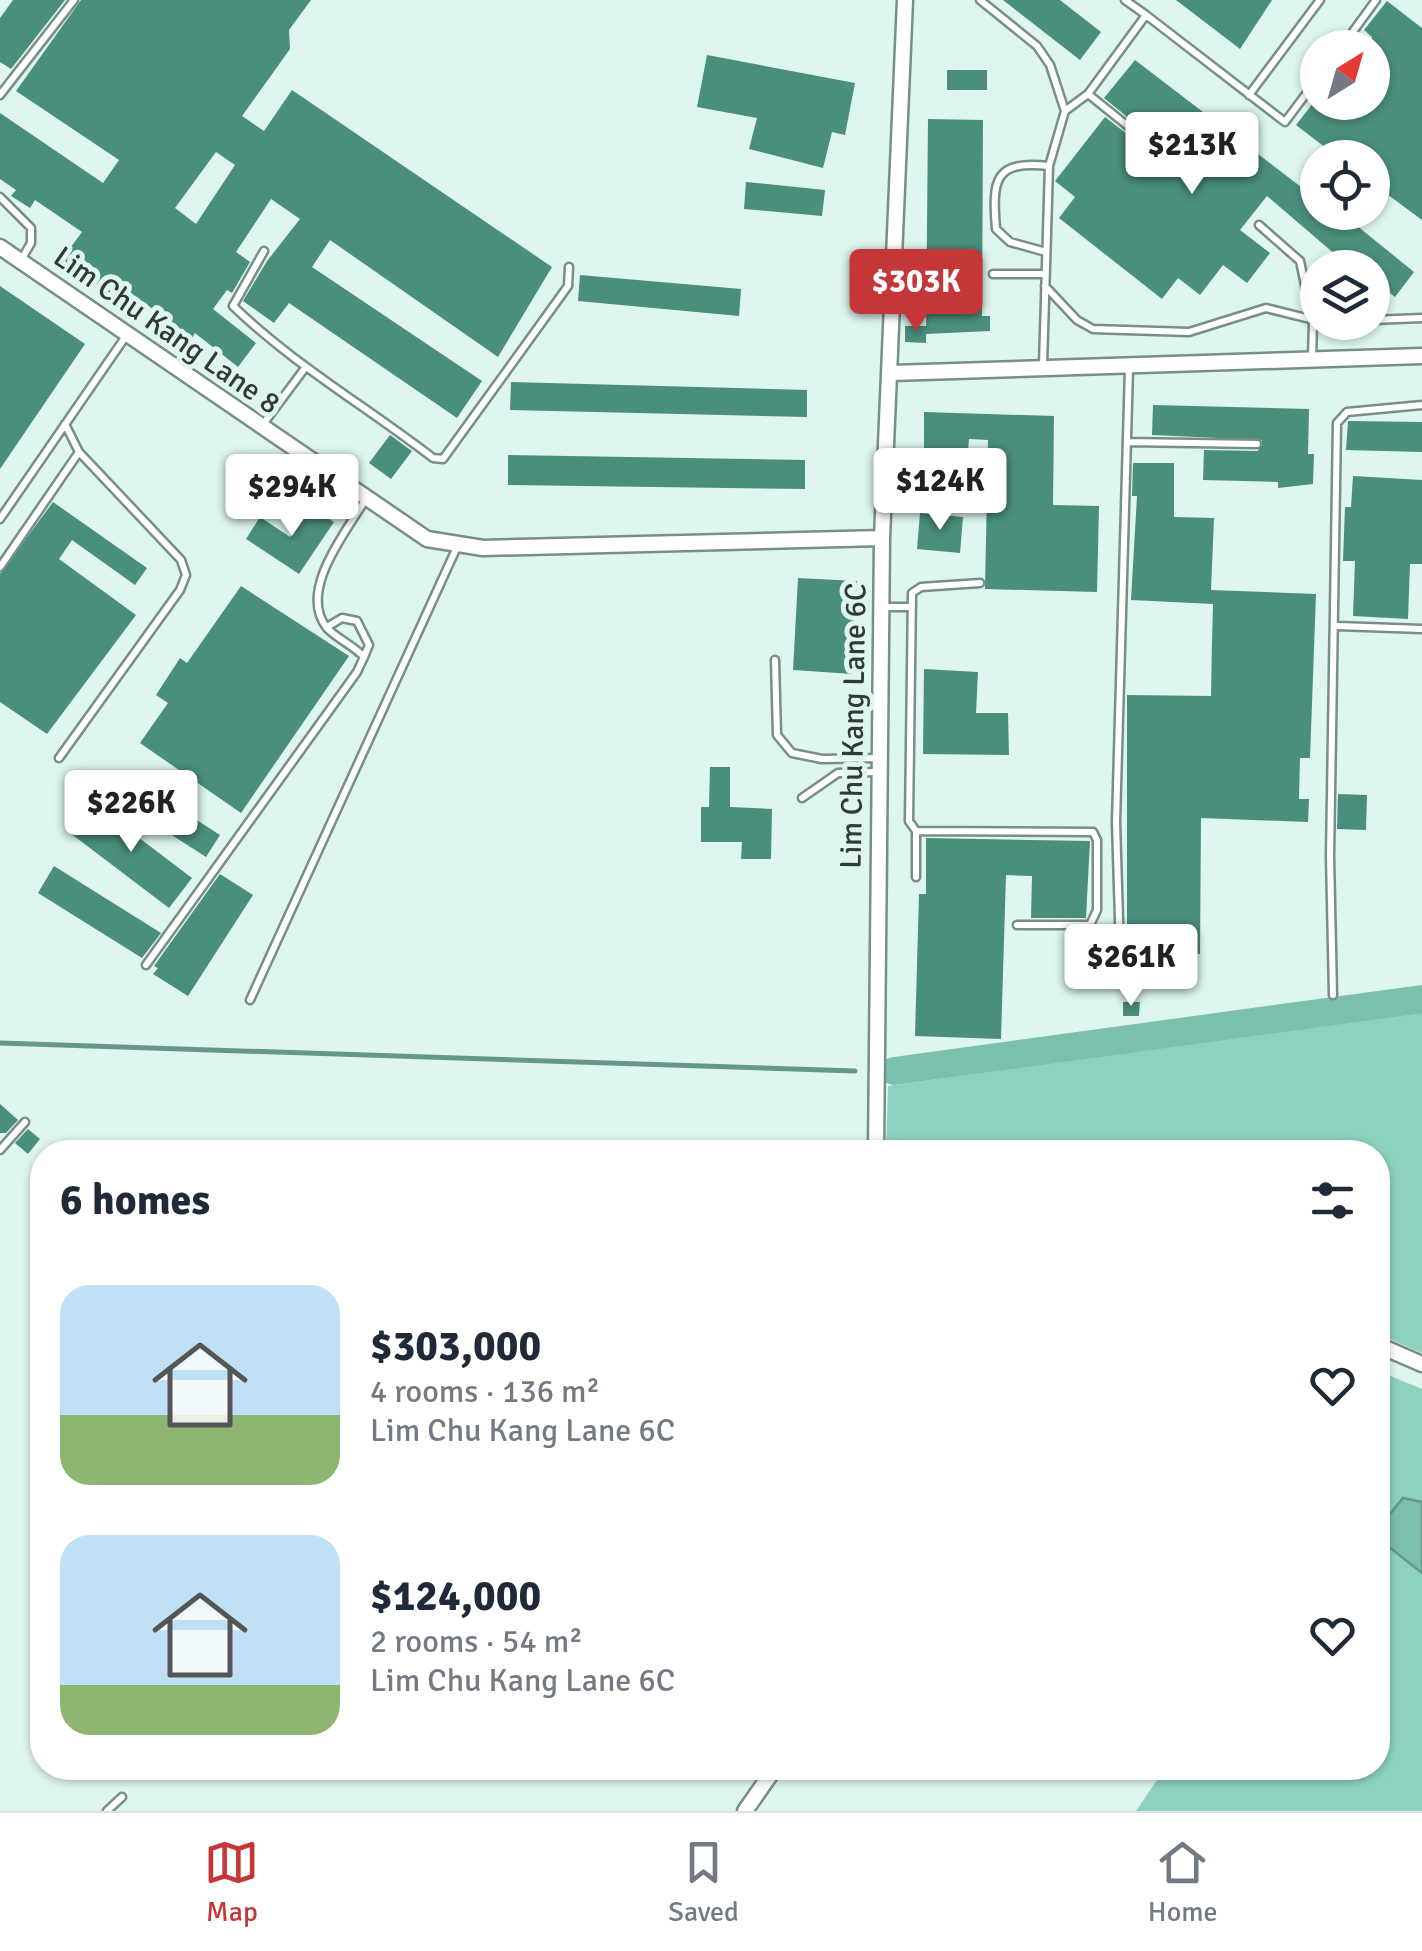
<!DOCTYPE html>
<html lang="en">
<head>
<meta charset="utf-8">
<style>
  body { margin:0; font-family:Signika,sans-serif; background:#f2f2f3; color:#1f2937; height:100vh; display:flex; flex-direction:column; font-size:38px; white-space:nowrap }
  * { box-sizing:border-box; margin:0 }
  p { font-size:32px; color:#747a83 }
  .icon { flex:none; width:55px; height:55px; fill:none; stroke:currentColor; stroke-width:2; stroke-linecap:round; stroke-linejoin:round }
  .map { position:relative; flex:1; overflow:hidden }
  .side { position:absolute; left:30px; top:1140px; width:1360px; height:640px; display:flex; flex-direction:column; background:#fff; border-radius:40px; box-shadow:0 2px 8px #0004 }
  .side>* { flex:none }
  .needle { width:65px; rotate:37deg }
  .tools { position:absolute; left:1300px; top:30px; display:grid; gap:20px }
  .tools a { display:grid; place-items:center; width:90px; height:90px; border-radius:50%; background:#fff; box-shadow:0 2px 8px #0004; font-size:50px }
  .price { position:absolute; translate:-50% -85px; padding:0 22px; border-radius:10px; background:#fff; color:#222; font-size:32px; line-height:65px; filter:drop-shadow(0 2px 5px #0008) }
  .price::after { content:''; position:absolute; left:50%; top:60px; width:30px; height:22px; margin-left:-15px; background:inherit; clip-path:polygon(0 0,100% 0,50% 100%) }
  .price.active { background:#c53736; color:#fff }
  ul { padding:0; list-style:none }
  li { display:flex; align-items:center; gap:30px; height:250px; padding:0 30px }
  li span { display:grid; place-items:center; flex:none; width:280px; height:200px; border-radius:30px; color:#555 }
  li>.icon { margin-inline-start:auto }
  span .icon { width:120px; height:120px; fill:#fffc; stroke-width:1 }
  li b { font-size:42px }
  h2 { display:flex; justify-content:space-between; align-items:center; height:120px; padding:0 30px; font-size:42px }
  .dock { display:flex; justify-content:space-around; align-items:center; height:140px; border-top:2px solid #e0e1e3; background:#fff; font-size:28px; color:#747a83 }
  .dock a { display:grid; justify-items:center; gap:5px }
  .dock .active { color:#c53736 }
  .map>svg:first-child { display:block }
</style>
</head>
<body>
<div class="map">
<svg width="1422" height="1811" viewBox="0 0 1422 1811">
  <rect width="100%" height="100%" fill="#def6ef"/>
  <path fill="#8dd2c0" d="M 1422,1011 L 1422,1353 L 1378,1334 L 1378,1152 L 886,1152 L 888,1086 Z
    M 1378,1371 L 1422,1389 L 1422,1811 L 1136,1811 L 1165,1768 L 1378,1768 Z"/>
  <path fill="#7bc0ae" stroke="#65988a" stroke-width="2.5" d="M 1403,1498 L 1422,1502 L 1422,1573 L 1379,1539 L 1378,1529 Z"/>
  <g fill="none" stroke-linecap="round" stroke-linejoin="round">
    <path stroke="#65988a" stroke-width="5" d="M 0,1043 L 855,1071"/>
    <path stroke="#7bc0ae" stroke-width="28" d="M 894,1071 L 1422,999"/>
  </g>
  <path fill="#4a8e7d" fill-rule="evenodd" d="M 13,0 L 65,0 L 11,69 L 0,62 L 0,18 Z
    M 81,0 L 311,0 L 289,30 L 290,49 L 242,116 L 264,131 L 292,90 L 552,267 L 498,357 L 330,240 L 312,267 L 482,381 L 457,418 L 289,303 L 274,323 L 243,301 L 267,261 L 300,219 L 271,199 L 236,252 L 250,262 L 232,293 L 227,290 L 213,309 L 256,343 L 238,367 L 195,333 L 192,338 L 131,293 L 123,304 L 62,259 L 82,232 L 35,200 L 30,208 L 11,196 L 16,190 L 0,179 L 0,113 L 103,183 L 119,160 L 16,91 ZM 216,152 L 235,165 L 196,224 L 175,208 Z
    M 1003,0 L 1060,0 L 1101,32 L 1080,60 Z
    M 1176,0 L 1272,0 L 1240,49 Z
    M 1387,1 L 1422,28 L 1422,220 L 1372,183 L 1372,158 L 1339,158 L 1296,125 L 1317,98 L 1318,102 L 1372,102 L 1372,37 L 1364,30 Z
    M 707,55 L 855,83 L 845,135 L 832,132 L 823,168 L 749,149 L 757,118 L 697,107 Z
    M 1135,60 L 1318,200 L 1318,212 L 1340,212 L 1414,272 L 1395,297 L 1372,279 L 1372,268 L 1351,268 L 1267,196 L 1240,230 L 1270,253 L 1247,283 L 1223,265 L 1200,295 L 1178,278 L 1162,299 L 1059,218 L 1075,197 L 1055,181 L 1105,117 L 1146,149 L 1155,146 L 1153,138 L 1104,98 Z
    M 947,70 L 987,70 L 987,90 L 947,90 Z
    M 928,119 L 983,120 L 982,316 L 990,316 L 990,331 L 926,334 Z
    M 746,182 L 825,190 L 822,216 L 744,209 Z
    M 580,275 L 741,289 L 739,316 L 578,301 Z
    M 0,286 L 85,344 L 0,469 Z
    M 905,326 L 926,326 L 926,343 L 905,342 Z
    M 511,382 L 807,390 L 807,417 L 510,410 Z
    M 1153,405 L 1309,409 L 1308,454 L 1314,454 L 1313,484 L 1278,488 L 1278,482 L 1203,480 L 1204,450 L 1258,451 L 1262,440 L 1152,435 Z
    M 924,412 L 1054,416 L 1053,505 L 1099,506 L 1097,592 L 985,589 L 988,440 L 969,439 L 965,492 L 924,492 Z
    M 1348,421 L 1422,422 L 1422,452 L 1346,450 Z
    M 390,435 L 412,451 L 391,479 L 369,463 Z
    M 508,455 L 805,460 L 805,489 L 508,485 Z
    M 1133,463 L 1174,463 L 1174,517 L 1214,518 L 1211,590 L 1316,594 L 1310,758 L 1300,758 L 1299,799 L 1309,799 L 1308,822 L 1201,818 L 1200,954 L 1142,953 L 1142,944 L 1127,944 L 1127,695 L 1211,696 L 1212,642 L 1213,604 L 1131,600 L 1137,496 L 1132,496 Z
    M 1353,476 L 1422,480 L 1422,564 L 1410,564 L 1408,619 L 1353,616 L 1355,561 L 1343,561 L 1345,507 L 1351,507 Z
    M 53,502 L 147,568 L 135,585 L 72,540 L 59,559 L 136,615 L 47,734 L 0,702 L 0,574 Z
    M 310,506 L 334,522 L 299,574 L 246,539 L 260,517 L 290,537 Z
    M 920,513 L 963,517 L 960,553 L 917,549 Z
    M 798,578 L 857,581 L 852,674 L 793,670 Z
    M 241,586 L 349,656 L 241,813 L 140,743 L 168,703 L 156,695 L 180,658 L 187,663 Z
    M 924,669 L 978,672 L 976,713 L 1008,713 L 1009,755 L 923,754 Z
    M 710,767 L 730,767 L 730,807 L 772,809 L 771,859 L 741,859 L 742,842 L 701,842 L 701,807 L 709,807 Z
    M 133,779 L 220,835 L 206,857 L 119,801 Z
    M 1338,794 L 1367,795 L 1366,830 L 1337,829 Z
    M 93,803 L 192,878 L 169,908 L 70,833 Z
    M 926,838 L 1090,841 L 1086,918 L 1031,918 L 1032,876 L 1006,875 L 1001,1039 L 915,1036 L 919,894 L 926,894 Z
    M 54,866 L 161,933 L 142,958 L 38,893 Z
    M 220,874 L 253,895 L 188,996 L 153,974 L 158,968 L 154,966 Z
    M 1123,1002 L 1140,1002 L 1139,1016 L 1123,1016 Z
    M 0,1104 L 18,1120 L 6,1133 L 0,1133 Z
    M 28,1129 L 40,1139 L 28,1154 L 15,1143 Z"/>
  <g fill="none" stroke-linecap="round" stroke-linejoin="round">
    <g stroke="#798e88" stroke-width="11">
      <path id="service" d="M 980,0 L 1037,46 L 1050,65 L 1065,111
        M 1125,0 L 1146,15
        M 1341,48 L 1376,0
        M 1088,94 L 1149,143
        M 0,95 L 74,0
        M 1249,95 L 1320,0
        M 0,197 L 31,228 L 31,243 L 21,260
        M 1259,225 L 1300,261 L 1313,323 L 1312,358
        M 264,251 L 233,306 C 293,364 367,407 433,458 L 443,459 L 568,286 L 569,267
        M 1046,252 L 1010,242 L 996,229 C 992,180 994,160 1049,166
        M 993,274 L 1045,274
        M 1045,286 L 1077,320 L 1093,329 L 1189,332 L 1266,308 L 1322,322
        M 1372,320 L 1422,318
        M 1043,365 L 1049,166 L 1065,111 L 1088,94 L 1146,15 L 1285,122 L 1318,78
        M 261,427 L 305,368
        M 1128,442 L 1257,444
        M 0,519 L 126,336
        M 0,567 L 79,452
        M 883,607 L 912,607
        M 1337,626 L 1422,629
        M 327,627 L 342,618 L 357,621 L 369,645 L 364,657
        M 775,660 L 777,735 L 792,753 L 822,759 L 879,758
        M 59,758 L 180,590 L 186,575 L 181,560 L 79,452 L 65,424
        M 802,798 L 838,773 L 878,772
        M 916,831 L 1093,832 L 1097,840 L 1097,910 L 1090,925 L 1017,925
        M 916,877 L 916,831 L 909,821 L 912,593 L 921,587 L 980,583
        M 1120,952 L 1116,822 L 1129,368
        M 146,965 L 357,672 L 364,657 C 354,646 336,638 327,628 C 297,591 347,531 365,500
        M 1333,995 L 1330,856 L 1337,423 L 1347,412 L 1422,405
        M 250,1000 L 457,547
        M 0,1150 L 25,1122
        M 107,1811 L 122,1797"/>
    </g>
    <g stroke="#798e88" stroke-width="19">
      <path id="minor" d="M 0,247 L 427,539 L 483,548 L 882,538
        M 892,373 L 1422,356
        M 876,1152 L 882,538 L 905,0
        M 1378,1345 L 1422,1364
        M 745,1811 L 775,1768"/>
    </g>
    <use href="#service" stroke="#fff" stroke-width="6"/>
    <use href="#minor" stroke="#fff" stroke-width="14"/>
  </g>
  <g text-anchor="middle" stroke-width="10" stroke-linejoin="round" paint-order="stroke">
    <g font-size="30" fill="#313a37" stroke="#def6ef">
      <text transform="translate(167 330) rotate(35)" y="10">Lim Chu Kang Lane 8</text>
      <text transform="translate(853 726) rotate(-89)" y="10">Lim Chu Kang Lane 6C</text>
    </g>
  </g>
</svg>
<div class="tools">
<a><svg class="needle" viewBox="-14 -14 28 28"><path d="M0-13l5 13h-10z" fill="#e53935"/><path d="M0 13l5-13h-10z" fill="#747a83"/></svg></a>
<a><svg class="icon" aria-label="locate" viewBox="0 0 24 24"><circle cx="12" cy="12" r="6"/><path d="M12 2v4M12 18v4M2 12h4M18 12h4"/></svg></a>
<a><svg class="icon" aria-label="layers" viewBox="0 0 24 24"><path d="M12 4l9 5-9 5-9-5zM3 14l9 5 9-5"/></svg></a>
</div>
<b class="price" style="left:1192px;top:197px">$213K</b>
<b class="price active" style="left:916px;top:334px">$303K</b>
<b class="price" style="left:940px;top:533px">$124K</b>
<b class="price" style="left:292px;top:539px">$294K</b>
<b class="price" style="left:131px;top:855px">$226K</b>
<b class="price" style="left:1131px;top:1009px">$261K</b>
<section class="side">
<h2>6 homes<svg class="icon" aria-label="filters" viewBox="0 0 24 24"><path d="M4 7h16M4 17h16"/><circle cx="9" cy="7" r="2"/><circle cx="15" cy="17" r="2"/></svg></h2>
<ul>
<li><span style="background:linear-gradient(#bfe0f5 65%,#8fb573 0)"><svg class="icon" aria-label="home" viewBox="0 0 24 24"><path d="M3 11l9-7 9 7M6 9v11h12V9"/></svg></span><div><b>$303,000</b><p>4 rooms · 136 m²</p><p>Lim Chu Kang Lane 6C</p></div><svg class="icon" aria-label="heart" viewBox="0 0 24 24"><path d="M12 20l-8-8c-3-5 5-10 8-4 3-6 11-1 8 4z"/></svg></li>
<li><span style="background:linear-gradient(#bfe0f5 75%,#8fb573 0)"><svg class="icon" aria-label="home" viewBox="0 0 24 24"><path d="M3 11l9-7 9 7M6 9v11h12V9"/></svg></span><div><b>$124,000</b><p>2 rooms · 54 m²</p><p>Lim Chu Kang Lane 6C</p></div><svg class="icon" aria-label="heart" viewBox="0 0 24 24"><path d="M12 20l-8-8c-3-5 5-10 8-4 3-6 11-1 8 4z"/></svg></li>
</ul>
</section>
</div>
<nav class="dock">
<a class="active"><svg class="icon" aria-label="map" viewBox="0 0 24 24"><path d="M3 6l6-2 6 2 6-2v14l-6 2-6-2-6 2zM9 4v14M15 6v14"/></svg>Map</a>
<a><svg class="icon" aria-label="saved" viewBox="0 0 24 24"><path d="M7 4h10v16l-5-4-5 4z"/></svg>Saved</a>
<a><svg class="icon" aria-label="home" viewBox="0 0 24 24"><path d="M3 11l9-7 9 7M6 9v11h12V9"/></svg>Home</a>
</nav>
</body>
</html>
